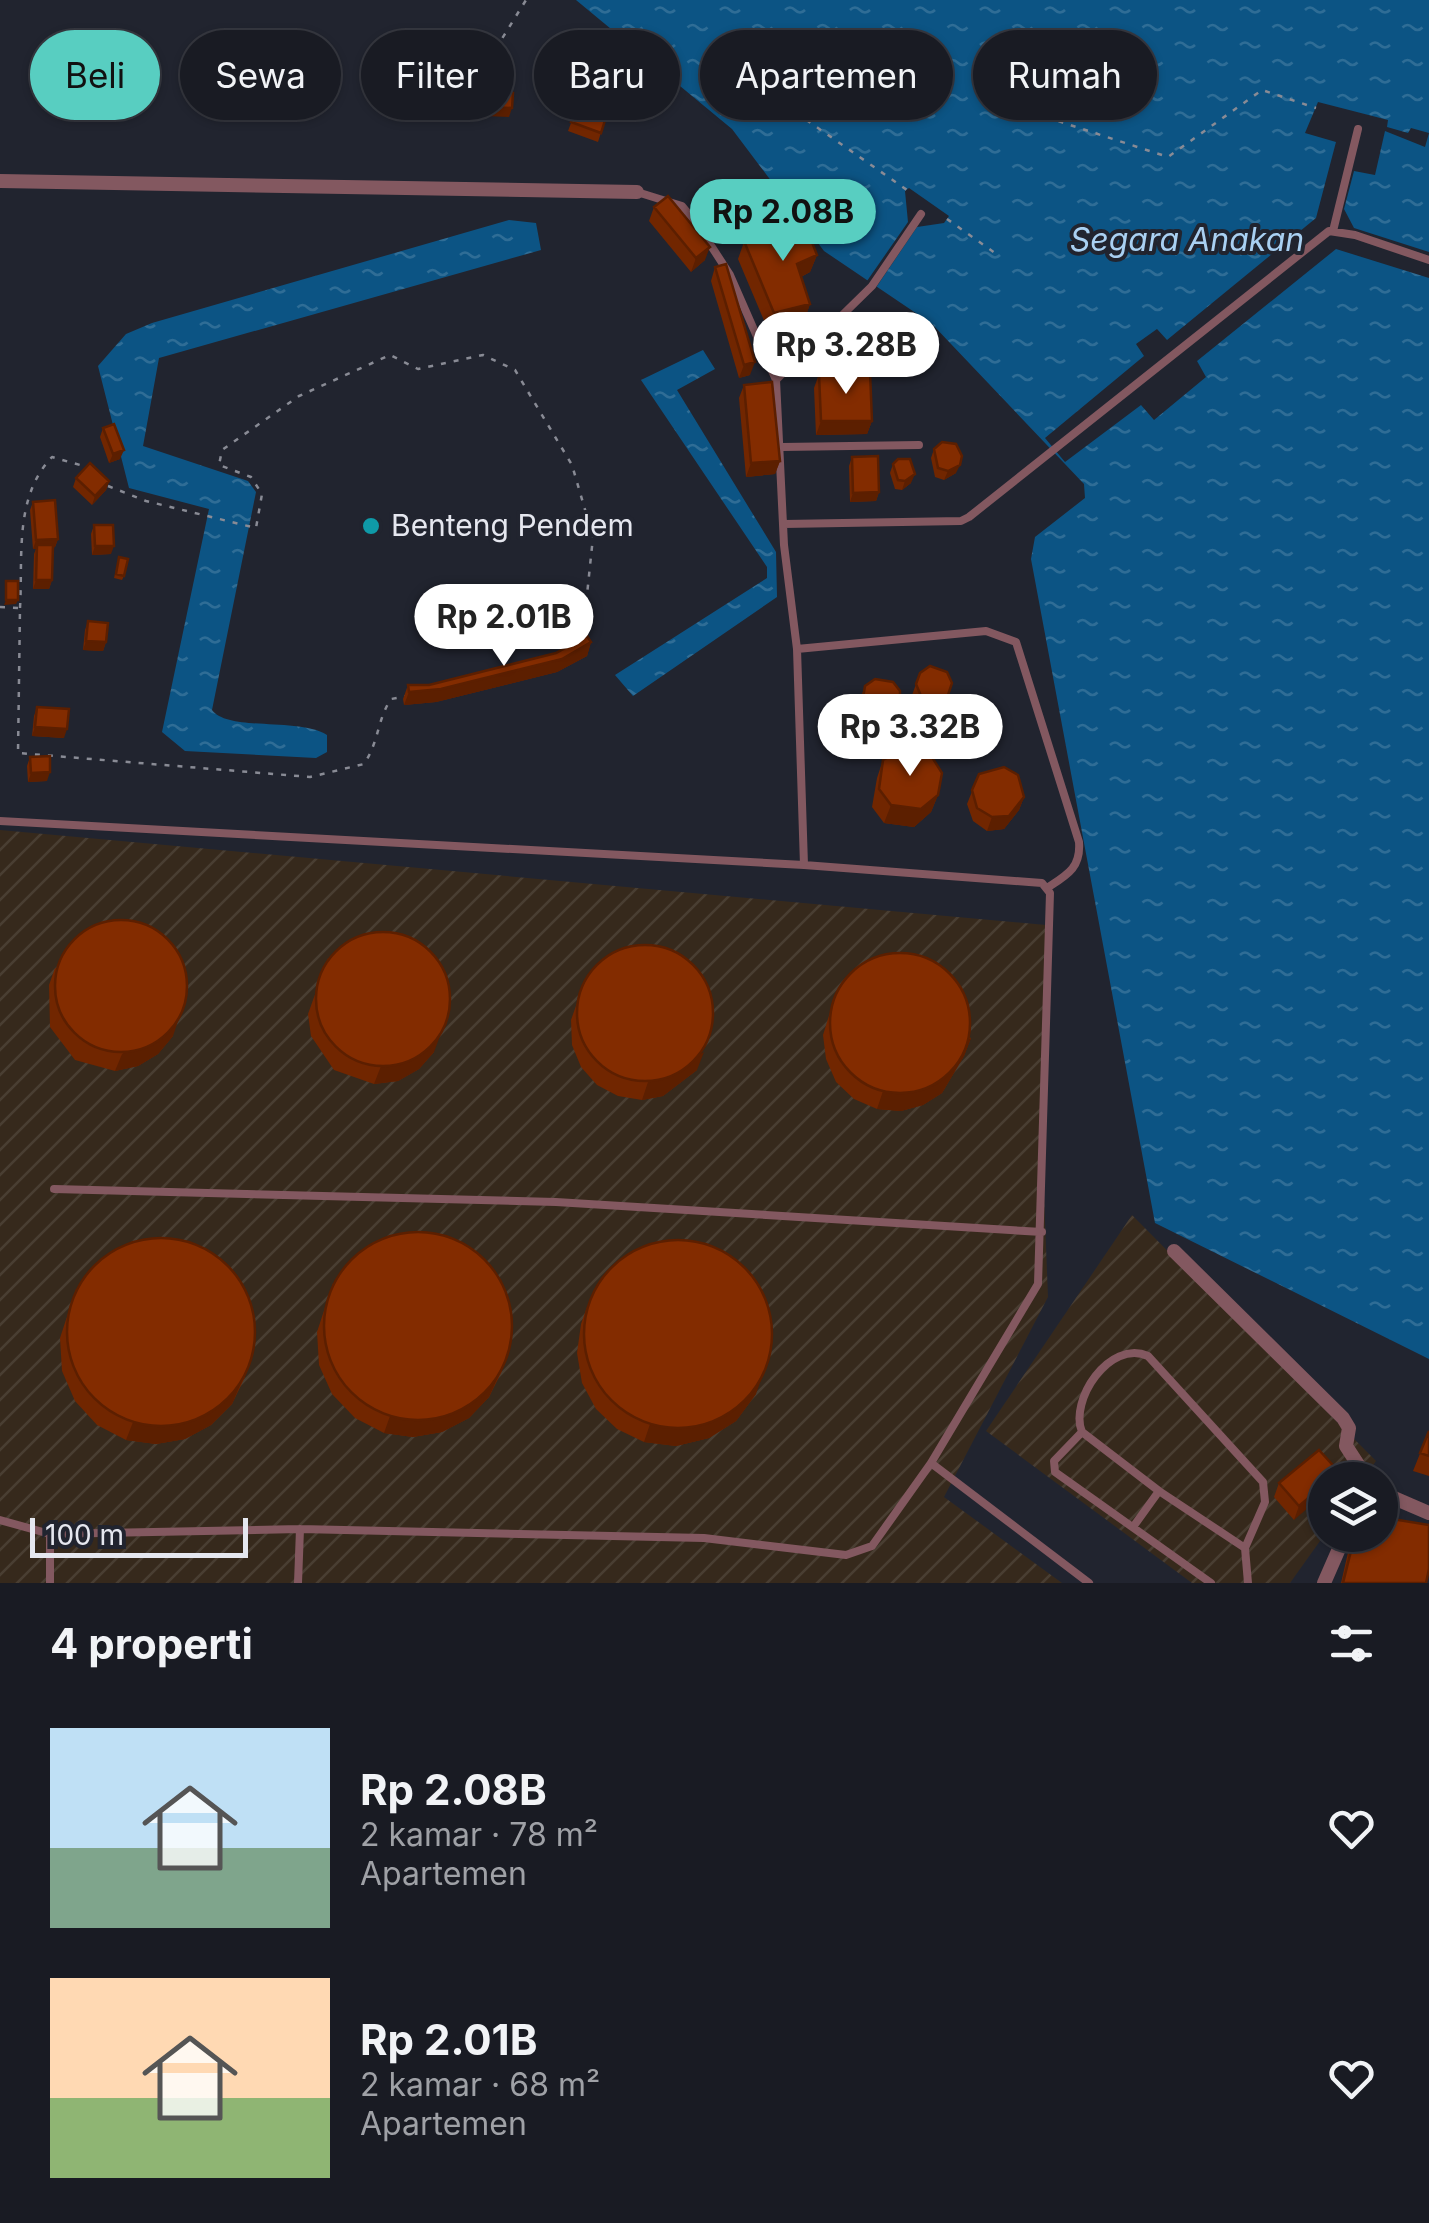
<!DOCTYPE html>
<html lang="id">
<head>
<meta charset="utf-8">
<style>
  body { margin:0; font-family:Inter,sans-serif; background:#22242b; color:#f1f3f6; height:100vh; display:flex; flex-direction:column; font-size:38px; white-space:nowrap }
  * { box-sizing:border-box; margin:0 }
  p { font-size:32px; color:#9fa1a6 }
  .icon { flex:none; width:55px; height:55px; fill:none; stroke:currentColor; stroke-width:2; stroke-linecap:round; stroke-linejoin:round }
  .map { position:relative; height:1583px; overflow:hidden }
  .drawer { display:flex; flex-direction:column; background:#191b23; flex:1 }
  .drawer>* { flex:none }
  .banner { position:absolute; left:30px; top:30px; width:1370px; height:90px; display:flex; gap:20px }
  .tools { position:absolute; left:1308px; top:1462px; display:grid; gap:20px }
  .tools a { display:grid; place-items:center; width:90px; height:90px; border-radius:50%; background:#191b23; box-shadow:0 2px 8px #0004,0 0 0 2px #373941; font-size:50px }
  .scale { position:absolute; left:30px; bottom:25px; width:218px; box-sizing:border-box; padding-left:10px; border:5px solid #e5e7ef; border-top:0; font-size:28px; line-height:35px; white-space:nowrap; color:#e5e7ef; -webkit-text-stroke:8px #21242f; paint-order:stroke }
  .price { position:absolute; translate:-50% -85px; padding:0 22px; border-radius:35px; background:#fff; color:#222; font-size:32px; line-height:65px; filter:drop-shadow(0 2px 5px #0008) }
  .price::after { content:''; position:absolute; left:50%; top:60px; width:30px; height:22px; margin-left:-15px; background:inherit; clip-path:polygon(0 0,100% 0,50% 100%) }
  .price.active { background:#58cec1; color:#111 }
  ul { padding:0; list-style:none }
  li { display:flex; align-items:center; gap:30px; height:250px; padding:0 50px }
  li span { display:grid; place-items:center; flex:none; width:280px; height:200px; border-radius:0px; color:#555 }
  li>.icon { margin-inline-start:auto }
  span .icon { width:120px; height:120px; fill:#fffc; stroke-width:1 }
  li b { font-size:42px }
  h2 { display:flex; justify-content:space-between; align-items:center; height:120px; padding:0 50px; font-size:42px }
  .pill { padding:0 35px; border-radius:45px; background:#191b23; box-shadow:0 2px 8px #0004,0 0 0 2px #373941; font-size:35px; line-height:90px }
  .pill.active { background:#58cec1; color:#111 }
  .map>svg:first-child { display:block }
</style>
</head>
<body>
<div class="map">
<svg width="1429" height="1583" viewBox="0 0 1429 1583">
  <defs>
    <pattern id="industrial-furrows" width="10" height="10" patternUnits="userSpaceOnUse" patternTransform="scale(2.5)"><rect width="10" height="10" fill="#36291c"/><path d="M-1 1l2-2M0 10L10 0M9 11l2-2" fill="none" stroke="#493e32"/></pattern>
    <pattern id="water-ripples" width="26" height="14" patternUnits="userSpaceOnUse" patternTransform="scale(2.5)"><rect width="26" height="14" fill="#0c5484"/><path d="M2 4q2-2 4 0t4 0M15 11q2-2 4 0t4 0" fill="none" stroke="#2f6d96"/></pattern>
  </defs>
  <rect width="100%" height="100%" fill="#21242f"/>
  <path fill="url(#industrial-furrows)" d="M 0,830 L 1046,925 L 1041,1119 L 1048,1297 L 944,1497 L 1062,1583 L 0,1583 Z
    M 1132,1215 L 1376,1461 L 1363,1480 L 1325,1480 L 1325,1534 L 1290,1583 L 1192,1583 L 986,1431 Z"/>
  <path fill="url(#water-ripples)" d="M 576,0 L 1429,0 L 1429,1359 L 1155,1223 L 1031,559 L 1035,537 L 1085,498 L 1084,484 L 932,324 L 824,251 L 732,129 Z
    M 509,220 L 536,223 L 541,250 L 159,358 L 143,446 L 248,481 L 256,492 L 212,710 C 228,732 298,717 327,735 L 327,752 L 316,758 L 185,751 L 162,732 L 209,509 L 129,488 L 98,366 L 126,334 L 152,323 Z
    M 703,350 L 715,369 L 677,390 L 776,552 L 777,597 L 633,696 L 615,675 L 767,578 L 767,567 L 641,380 Z"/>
  <path fill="#21242f" d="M 1318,102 L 1388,120 L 1387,127 L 1408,133 L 1411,128 L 1429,133 L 1425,147 L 1385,131 L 1375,175 L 1354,171 L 1344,209 L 1354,228 L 1429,252 L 1429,278 L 1336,249 L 1197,361 L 1206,377 L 1154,420 L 1141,405 L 1065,462 L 1045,438 L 1144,356 L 1136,344 L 1157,329 L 1167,340 L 1316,218 L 1336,142 L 1305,133 Z
    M 909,188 L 949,216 L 944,223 L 917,227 L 875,289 L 867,281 L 908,222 L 905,191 Z"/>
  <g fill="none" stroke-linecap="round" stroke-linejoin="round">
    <path stroke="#898b95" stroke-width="2.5" stroke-dasharray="5 8" stroke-linecap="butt" d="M 475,82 L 526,0
      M 785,105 L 907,190
      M 1009,105 L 1168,157 L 1262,90 L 1316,108
      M 947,219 L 995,253
      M 108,486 L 146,501 L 256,528 L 262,494 L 251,477 L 219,465 L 222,450 L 299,396 L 390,355 L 418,369 L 483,355 L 515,370 L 572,465 L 593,537 L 585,614 L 573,644
      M 0,607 L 20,608 L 18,753 L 310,777 L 364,764 C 379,742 377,720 391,699 L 408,696
      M 20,608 C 23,555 14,497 52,457 L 87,467"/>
    <path stroke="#835860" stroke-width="8" d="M 637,192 L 682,206 L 697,224 L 730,275 L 776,380 L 784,545 L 797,649 L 804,865
      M 1333,231 L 1358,129
      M 776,380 L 872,286 L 921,214
      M 782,447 L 919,445
      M 784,524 L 961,521 L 969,517 L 1329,231 L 1355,235 L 1429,260
      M 797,649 L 986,631 L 1016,642 L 1079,842 C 1081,868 1067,875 1047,888
      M 0,821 L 804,865 L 1042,883 L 1050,893 L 1038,1284 L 931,1463 L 872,1546 L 846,1555 L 704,1538 L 300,1529 L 50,1534 L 0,1520
      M 54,1189 L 556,1202 L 1042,1232
      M 1082,1432 L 1054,1461 L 1055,1472 L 1211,1583
      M 931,1463 L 1089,1583
      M 1133,1527 L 1159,1491
      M 1245,1548 L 1265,1502 L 1263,1482 L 1148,1356 C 1109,1339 1069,1401 1082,1432 L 1159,1491 L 1245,1548 L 1248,1583
      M 50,1583 L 50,1534
      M 298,1583 L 300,1529"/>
    <path stroke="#835860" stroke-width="14" d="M 0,181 L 637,192
      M 1174,1251 L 1343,1418 L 1349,1428 L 1346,1446 L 1368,1480
      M 1380,1492 L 1429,1513
      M 1324,1583 L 1345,1535"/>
  </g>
  <path fill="#712600" d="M 577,107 L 606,117 L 598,142 L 568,131 Z
    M 741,205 L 817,255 L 810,272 L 801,277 L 810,304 L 804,321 L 768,330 L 738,259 L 744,242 L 742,242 L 737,214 Z
    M 654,207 L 705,260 L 691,272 L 649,221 Z
    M 715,267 L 750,375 L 739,378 L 711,281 Z
    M 829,348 L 870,375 L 872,421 L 867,434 L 816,435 L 814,388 L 819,374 L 827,374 L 825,357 Z
    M 744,385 L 780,461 L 775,474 L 746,477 L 739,398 Z
    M 103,428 L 120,459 L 109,463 L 100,437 Z
    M 934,449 L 956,473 L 944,480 L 935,477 L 931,458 Z
    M 852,457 L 879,492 L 876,501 L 850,502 L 849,466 Z
    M 893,464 L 911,483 L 902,490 L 895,489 L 890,473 Z
    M 76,478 L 109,481 L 106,490 L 92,505 L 73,487 Z
    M 33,502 L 58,539 L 55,547 L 53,548 L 52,580 L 49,589 L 33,589 L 34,554 L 36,549 L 33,549 L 30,510 Z
    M 94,525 L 111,554 L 92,555 L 91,534 Z
    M 119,557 L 124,576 L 122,580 L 114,578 Z
    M 88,621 L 106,642 L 103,651 L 83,650 L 85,630 Z
    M 591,642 L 587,656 L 557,672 L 436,702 L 404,705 L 403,699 L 408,685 L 429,685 L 556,653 Z
    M 920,673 L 944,708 L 927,715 L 916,709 L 911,698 Z
    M 865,686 L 900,703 L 895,717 L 882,729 L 865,727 L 858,717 L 860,700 Z
    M 958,706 L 980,715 L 973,733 L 964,737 L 954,733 L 951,724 Z
    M 37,707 L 64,738 L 32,736 L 34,716 Z
    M 30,757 L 47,781 L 28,782 L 27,766 Z
    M 883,760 L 938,795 L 931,812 L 914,827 L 884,823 L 872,807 L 877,778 Z
    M 979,774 L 1024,797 L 1019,810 L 1004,829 L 987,831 L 973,821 L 967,804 Z
    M 328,958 L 434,1052 L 419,1069 L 398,1081 L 374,1084 L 334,1070 L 311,1036 L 308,1014 Z
    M 55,968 L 173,1036 L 158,1054 L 138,1066 L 115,1071 L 75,1060 L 50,1027 L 49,985 Z
    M 585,980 L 697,1070 L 663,1096 L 642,1100 L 618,1096 L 597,1085 L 581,1067 L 572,1045 L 571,1020 Z
    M 836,993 L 971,1038 L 964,1056 L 942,1093 L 923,1105 L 901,1111 L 877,1109 L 854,1099 L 836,1082 L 826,1059 L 823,1035 Z
    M 333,1283 L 502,1371 L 489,1397 L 469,1418 L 442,1432 L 413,1437 L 384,1433 L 355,1418 L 332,1394 L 319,1365 L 317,1332 Z
    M 76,1289 L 245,1377 L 232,1404 L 211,1425 L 185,1439 L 156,1444 L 126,1440 L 97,1425 L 75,1401 L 62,1371 L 60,1338 Z
    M 587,1307 L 756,1394 L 736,1421 L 709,1438 L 676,1446 L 644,1442 L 617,1429 L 596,1409 L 582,1383 L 577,1353 L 581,1324 Z
    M 1429,1431 L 1429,1476 L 1413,1471 Z
    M 1339,1472 L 1336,1480 L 1325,1480 L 1294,1520 L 1274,1497 L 1279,1483 Z
    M 1352,1535 L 1380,1535 L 1426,1583 L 1341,1583 Z"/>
  <path fill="#5c1f00" d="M 156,75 L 154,80 L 143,82 L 144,78 Z
    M 464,106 L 512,108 L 509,117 L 461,115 Z
    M 777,229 L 774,238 L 742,242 L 745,234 Z
    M 710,247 L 705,260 L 691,272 L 696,258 Z
    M 817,255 L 810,272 L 791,282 L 797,264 Z
    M 810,304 L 804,321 L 768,330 L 774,313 Z
    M 755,362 L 750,375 L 739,378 L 744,365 Z
    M 874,366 L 870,375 L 827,378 L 830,369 Z
    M 821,421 L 872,421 L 867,434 L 816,435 Z
    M 124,450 L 120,459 L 109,463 L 113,454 Z
    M 780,461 L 775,474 L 746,477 L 751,463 Z
    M 960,465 L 956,473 L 944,480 L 948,471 Z
    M 915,474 L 911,483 L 902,490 L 905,481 Z
    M 109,481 L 106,490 L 92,505 L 95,496 Z
    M 879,492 L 876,501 L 850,502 L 853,493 Z
    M 58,539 L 55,547 L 37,549 L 37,545 L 36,549 L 33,549 L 36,540 Z
    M 95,546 L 114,546 L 111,554 L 92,555 Z
    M 36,580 L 52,580 L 49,589 L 33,589 Z
    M 6,600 L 18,600 L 16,604 L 4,605 Z
    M 86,641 L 106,642 L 103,651 L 83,650 Z
    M 591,642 L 587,656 L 557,672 L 436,702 L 404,705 L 409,692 L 441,689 Z
    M 948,695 L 944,708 L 927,715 L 932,702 Z
    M 900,703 L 895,717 L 882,729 L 887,716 Z
    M 976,724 L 973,733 L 964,737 L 967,728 Z
    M 35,727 L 67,729 L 64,738 L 32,736 Z
    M 50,772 L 47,781 L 28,782 L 31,773 Z
    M 938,795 L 931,812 L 914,827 L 884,823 L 891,805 Z
    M 1024,797 L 1019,810 L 1004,829 L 987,831 L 992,817 Z
    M 449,1012 L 434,1052 L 419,1069 L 398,1081 L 374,1084 L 381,1066 Z
    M 179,1018 L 173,1036 L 158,1054 L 138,1066 L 115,1071 L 122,1054 Z
    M 971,1038 L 964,1056 L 942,1093 L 923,1105 L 901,1111 L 877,1109 L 883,1091 Z
    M 704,1052 L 697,1070 L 663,1096 L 642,1100 L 648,1082 Z
    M 509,1353 L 489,1397 L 469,1418 L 442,1432 L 413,1437 L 384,1433 L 390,1416 Z
    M 251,1360 L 232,1404 L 211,1425 L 185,1439 L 156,1444 L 126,1440 L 133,1422 Z
    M 762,1377 L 756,1394 L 736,1421 L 709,1438 L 676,1446 L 644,1442 L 650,1424 Z
    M 1325,1484 L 1325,1493 L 1294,1520 L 1299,1506 Z"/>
  <path fill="#832c00" stroke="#5c1f00" stroke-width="2.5" d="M 153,61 L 156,75 L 144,78 L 141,63 Z
    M 465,91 L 513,93 L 512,108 L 464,106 Z
    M 577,107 L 606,117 L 601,133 L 571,122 Z
    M 668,196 L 710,247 L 696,258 L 654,207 Z
    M 772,200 L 777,229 L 745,234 L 741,205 Z
    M 803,219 L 817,255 L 797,264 L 810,304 L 774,313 L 744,241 Z
    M 726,264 L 755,362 L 744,365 L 715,267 Z
    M 872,345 L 874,366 L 830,369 L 829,348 Z
    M 870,372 L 872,421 L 821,421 L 819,374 Z
    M 772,382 L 780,461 L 751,463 L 744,385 Z
    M 114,424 L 124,450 L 113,454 L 103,428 Z
    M 942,442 L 956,444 L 962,456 L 960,465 L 948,471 L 938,468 L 934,449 Z
    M 878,456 L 879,492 L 853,493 L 852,457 Z
    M 898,459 L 910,459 L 915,474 L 905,481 L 898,480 L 893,464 Z
    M 90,463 L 109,481 L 95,496 L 76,478 Z
    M 55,500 L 58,539 L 36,540 L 33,502 Z
    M 94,525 L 113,525 L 114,546 L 95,546 Z
    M 37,545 L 53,545 L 52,580 L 36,580 Z
    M 119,557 L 128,559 L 124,576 L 116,574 Z
    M 6,581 L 18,581 L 18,600 L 6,600 Z
    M 88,621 L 108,623 L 106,642 L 86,641 Z
    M 587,636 L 591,642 L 562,659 L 441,689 L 409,692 L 408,685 L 429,685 L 556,653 Z
    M 930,666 L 947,672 L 952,683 L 948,695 L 932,702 L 921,696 L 916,684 L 920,673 Z
    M 875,679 L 893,682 L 900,691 L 900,703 L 887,716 L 870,713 L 862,704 L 865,686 Z
    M955 715a12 12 0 1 1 24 0a12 12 0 1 1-24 0Z
    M 37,707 L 69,709 L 67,729 L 35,727 Z
    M 909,747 L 930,754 L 942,773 L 938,795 L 921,809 L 891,805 L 879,789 L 883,760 Z
    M 50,756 L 50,772 L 31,773 L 30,757 Z
    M 1004,767 L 1018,775 L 1024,797 L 1009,816 L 992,817 L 977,808 L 972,790 L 979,774 Z
    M55 986a66 66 0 1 1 132 0a66 66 0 1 1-132 0Z
    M316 999a67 67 0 1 1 134 0a67 67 0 1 1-134 0Z
    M577 1013a68 68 0 1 1 136 0a68 68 0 1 1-136 0Z
    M830 1023a70 70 0 1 1 140 0a70 70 0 1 1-140 0Z
    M324 1326a94 94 0 1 1 188 0a94 94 0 1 1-188 0Z
    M67 1332a94 94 0 1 1 188 0a94 94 0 1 1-188 0Z
    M584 1334a94 94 0 1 1 188 0a94 94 0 1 1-188 0Z
    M 1429,1431 L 1429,1456 L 1420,1453 Z
    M 1319,1450 L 1339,1472 L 1330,1480 L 1325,1480 L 1325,1484 L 1299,1506 L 1279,1483 Z
    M 1380,1517 L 1429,1525 L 1429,1569 L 1426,1583 L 1343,1583 L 1355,1535 L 1380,1535 Z"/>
  <circle fill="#0f9aa8" stroke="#21242f" stroke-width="4" cx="371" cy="526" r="10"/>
  <g text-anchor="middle" stroke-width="8" stroke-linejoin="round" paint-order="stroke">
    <g font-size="30" fill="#e5e7ef" stroke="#21242f" text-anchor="start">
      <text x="391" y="536">Benteng Pendem</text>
    </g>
    <g font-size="32" font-style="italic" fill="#a9d0f2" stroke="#21242f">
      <text x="1187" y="251">Segara Anakan</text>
    </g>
  </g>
</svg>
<div class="tools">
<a><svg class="icon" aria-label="layers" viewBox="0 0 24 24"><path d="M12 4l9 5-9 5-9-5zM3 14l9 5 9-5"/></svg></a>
</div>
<div class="scale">100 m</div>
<b class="price active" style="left:783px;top:264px">Rp 2.08B</b>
<b class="price" style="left:846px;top:397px">Rp 3.28B</b>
<b class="price" style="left:504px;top:669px">Rp 2.01B</b>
<b class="price" style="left:910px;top:779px">Rp 3.32B</b>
<div class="banner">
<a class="pill active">Beli</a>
<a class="pill">Sewa</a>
<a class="pill">Filter</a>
<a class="pill">Baru</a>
<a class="pill">Apartemen</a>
<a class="pill">Rumah</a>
</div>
</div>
<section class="drawer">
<h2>4 properti<svg class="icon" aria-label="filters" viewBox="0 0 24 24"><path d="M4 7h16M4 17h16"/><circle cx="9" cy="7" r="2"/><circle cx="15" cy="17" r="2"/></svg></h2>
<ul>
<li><span style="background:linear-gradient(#bfe0f5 60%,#7fa58c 0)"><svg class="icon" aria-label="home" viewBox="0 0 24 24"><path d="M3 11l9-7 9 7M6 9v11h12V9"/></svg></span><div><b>Rp 2.08B</b><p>2 kamar · 78 m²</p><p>Apartemen</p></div><svg class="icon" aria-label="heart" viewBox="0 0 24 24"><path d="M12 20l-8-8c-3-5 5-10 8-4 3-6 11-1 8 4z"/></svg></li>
<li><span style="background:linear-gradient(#ffd9b3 60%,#8fb573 0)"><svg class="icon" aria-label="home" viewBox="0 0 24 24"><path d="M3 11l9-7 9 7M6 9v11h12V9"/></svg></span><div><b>Rp 2.01B</b><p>2 kamar · 68 m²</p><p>Apartemen</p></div><svg class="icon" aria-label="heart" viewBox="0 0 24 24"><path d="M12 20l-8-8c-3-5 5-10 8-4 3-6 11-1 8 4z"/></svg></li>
</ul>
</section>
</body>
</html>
